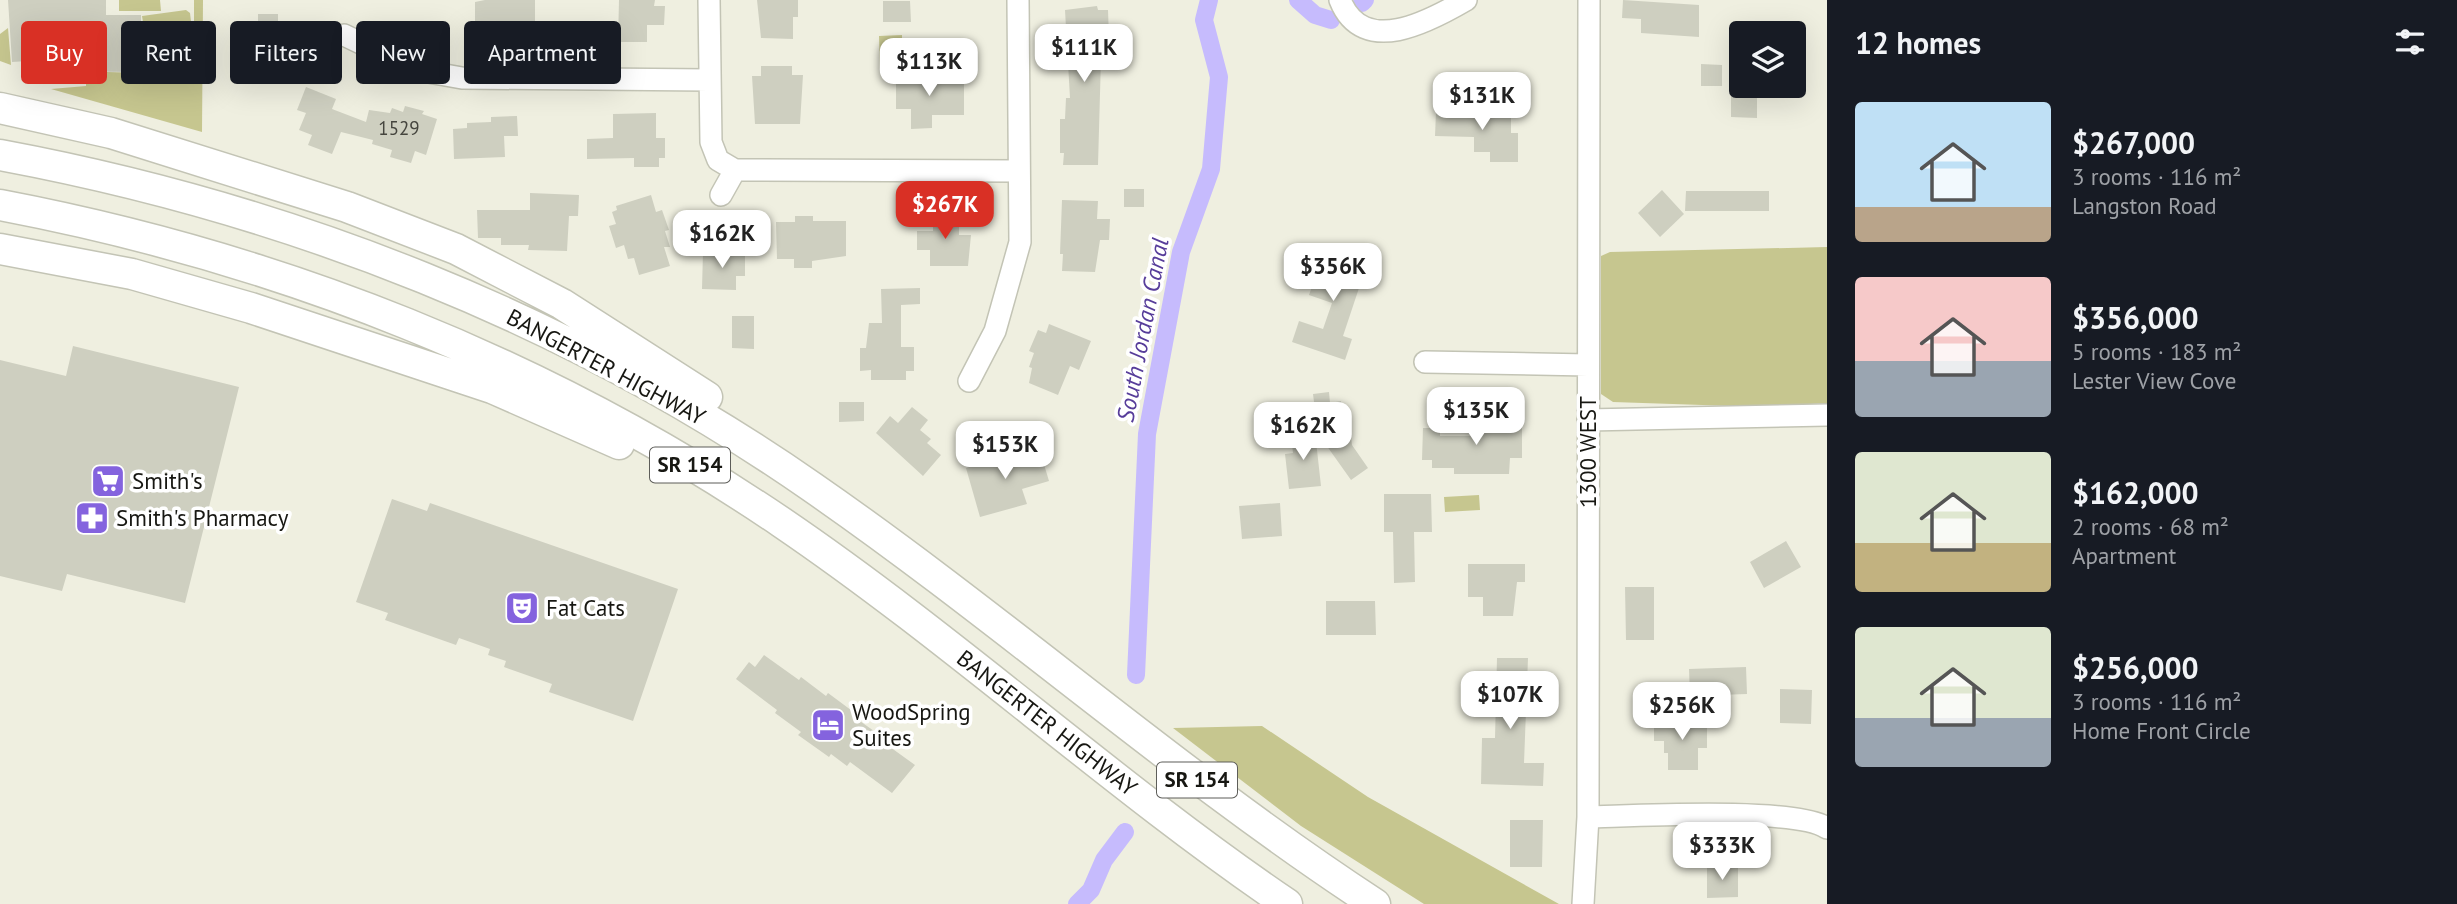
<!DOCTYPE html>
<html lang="en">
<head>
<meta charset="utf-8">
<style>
  body { margin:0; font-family:"PT Sans",sans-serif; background:#20242c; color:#f1f3f6; height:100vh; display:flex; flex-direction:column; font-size:26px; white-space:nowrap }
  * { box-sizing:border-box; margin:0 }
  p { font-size:23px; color:#9ea1a6 }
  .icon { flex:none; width:38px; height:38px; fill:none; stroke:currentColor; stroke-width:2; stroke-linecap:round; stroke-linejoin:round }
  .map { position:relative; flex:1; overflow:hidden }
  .panel { display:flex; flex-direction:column; background:#171b24; width:630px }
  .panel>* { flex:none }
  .banner { position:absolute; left:21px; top:21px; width:665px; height:63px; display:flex; gap:14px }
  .buttons { position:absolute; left:1729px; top:21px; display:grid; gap:14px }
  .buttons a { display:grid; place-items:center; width:77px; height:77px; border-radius:7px; background:#171b24; box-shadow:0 7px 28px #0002; font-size:35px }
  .price { position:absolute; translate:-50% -60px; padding:0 16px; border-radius:14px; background:#fff; color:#222; font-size:23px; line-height:46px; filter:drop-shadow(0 2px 4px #0008) }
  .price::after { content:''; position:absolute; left:50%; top:42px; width:21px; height:16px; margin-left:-10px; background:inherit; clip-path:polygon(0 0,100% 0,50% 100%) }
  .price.selected { background:#d93025; color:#fff }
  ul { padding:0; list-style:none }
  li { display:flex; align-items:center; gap:21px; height:175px; padding:0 28px }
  li span { display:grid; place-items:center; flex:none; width:196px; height:140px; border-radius:7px; color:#555 }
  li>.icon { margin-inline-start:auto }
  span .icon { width:84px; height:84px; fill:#fffc; stroke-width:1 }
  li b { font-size:30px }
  h2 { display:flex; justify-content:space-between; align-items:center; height:84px; padding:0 28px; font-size:30px }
  .tag { padding:0 24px; border-radius:7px; background:#171b24; box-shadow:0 7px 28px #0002; font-size:24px; line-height:63px }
  .tag.selected { background:#d93025; color:#fff }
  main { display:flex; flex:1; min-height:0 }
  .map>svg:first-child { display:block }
</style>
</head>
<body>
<main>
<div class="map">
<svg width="1827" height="904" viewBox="0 0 1827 904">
  <rect width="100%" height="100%" fill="#efefe0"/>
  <path fill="#c6c68f" d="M 119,0 L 160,0 L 161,11 L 119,11 Z
    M 194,0 L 203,0 L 202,132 L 51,89 L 86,86 L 86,63 L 107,72 L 141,73 L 142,62 L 194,61 Z
    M 186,10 L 190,13 L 193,39 L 190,58 L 186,58 L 183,24 L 143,22 L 142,16 Z
    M 8,28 L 11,65 L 0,61 L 0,34 Z
    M 902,35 L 902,69 L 880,69 L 879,36 Z
    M 1827,247 L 1827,403 L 1762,407 L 1613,402 L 1601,394 L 1601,256 L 1610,252 Z
    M 1479,495 L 1480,510 L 1445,512 L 1444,497 Z
    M 1262,726 L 1368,797 L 1559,904 L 1424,904 L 1301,826 L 1173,728 Z"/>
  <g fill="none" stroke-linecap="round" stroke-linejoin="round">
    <path stroke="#c6bbfd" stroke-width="18" d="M 1298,0 L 1315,15 L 1331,20
      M 1362,3 L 1365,0
      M 1136,675 L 1147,434 L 1181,252 L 1211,169 L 1219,77 L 1204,20 L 1209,0
      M 1077,904 L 1091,890 L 1104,860 L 1125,832"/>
  </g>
  <path fill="#cecfc0" d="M 8,0 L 106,0 L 106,15 L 141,15 L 141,23 L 183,25 L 185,60 L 140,61 L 140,72 L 28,71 L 27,61 L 12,62 Z
    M 485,0 L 535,0 L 535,33 L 519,33 L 519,40 L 485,40 L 485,33 L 475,33 L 475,2 Z
    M 619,0 L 655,0 L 654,6 L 665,6 L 664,25 L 647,25 L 647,42 L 618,42 Z
    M 757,0 L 798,0 L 798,17 L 793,17 L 793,39 L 761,38 Z
    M 1623,0 L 1699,5 L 1699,37 L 1641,33 L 1641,19 L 1622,18 Z
    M 883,1 L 910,1 L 911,22 L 883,22 Z
    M 1097,6 L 1098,10 L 1108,10 L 1109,38 L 1112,38 L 1112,57 L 1101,58 L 1098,165 L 1063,165 L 1064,153 L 1060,153 L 1060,119 L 1065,119 L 1066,98 L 1070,98 L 1065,10 Z
    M 258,14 L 278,14 L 278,22 L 284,22 L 284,40 L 278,40 L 278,61 L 248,60 L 249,25 L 258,26 Z
    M 1701,64 L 1722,65 L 1722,86 L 1701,86 Z
    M 761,66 L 792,66 L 792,75 L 803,75 L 800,124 L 755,124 L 752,76 L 761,76 Z
    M 911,72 L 931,72 L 931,76 L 945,76 L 945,83 L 964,83 L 964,115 L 932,115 L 932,128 L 911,129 L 911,109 L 896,109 L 896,81 L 911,81 Z
    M 306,87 L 336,99 L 332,109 L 366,122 L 369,110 L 390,113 L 392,108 L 403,112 L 405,106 L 424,111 L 422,114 L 437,119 L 426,155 L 415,151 L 411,163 L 390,157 L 392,150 L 372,144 L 373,140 L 341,132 L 332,154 L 308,145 L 312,135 L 299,130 L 306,113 L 297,110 Z
    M 1731,87 L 1757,87 L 1757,118 L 1731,117 Z
    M 1436,112 L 1511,112 L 1511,133 L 1518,133 L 1518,162 L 1490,162 L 1490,152 L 1474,152 L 1474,137 L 1435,136 Z
    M 656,113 L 656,138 L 665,138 L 665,158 L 659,158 L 659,167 L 634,167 L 634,158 L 587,159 L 587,139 L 613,138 L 613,114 Z
    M 517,116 L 518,136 L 504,136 L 505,157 L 454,159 L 453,129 L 467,128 L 467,123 L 491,122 L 491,117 Z
    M 1124,189 L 1144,189 L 1144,207 L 1124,207 Z
    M 1662,190 L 1684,214 L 1660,237 L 1638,213 Z
    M 1686,191 L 1769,191 L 1769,211 L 1685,211 Z
    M 530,193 L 579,195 L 578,216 L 569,216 L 567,251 L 528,250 L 529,245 L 501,245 L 501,238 L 478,238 L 477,210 L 530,210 Z
    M 651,195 L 656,212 L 662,210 L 669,230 L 665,231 L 670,247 L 664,247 L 670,266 L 639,275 L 634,258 L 628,259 L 624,245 L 616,248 L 609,226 L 616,224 L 612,212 L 617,210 L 616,206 Z
    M 1062,200 L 1098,201 L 1097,219 L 1110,219 L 1109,240 L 1100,240 L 1095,272 L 1062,271 L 1063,254 L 1060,254 Z
    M 933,211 L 959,211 L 959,235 L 971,235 L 968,266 L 930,266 L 930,250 L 917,250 L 917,231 L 933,231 Z
    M 795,216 L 813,216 L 813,221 L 846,221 L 846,256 L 812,261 L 812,268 L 794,268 L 794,259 L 777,259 L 776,222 L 795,222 Z
    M 1326,247 L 1368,261 L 1343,336 L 1352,339 L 1345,360 L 1292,342 L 1299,321 L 1323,329 L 1332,303 L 1309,295 Z
    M 703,252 L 745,253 L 745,276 L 736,276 L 736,290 L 702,289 Z
    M 920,288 L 920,304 L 901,305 L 901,347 L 914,347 L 914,371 L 906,371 L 906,380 L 871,380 L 871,370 L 860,371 L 860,348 L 866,348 L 869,323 L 882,323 L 881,289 Z
    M 732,316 L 754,316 L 754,349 L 732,348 Z
    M 1049,324 L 1091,341 L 1079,370 L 1070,366 L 1058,395 L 1029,383 L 1032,368 L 1029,367 L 1034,353 L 1029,351 L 1038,330 L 1046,333 Z
    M 73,346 L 239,387 L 185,603 L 67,574 L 62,591 L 0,576 L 0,360 L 66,376 Z
    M 1329,392 L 1330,403 L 1341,401 L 1343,420 L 1349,419 L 1352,445 L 1368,468 L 1351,480 L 1297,404 L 1314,402 L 1313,394 Z
    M 839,402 L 864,402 L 864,421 L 839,422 Z
    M 912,407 L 928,420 L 920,430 L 931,439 L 927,443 L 941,455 L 923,476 L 876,433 L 890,416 L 898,423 Z
    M 1473,418 L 1522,419 L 1522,458 L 1510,458 L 1509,474 L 1454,474 L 1454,468 L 1432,468 L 1432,460 L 1422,460 L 1423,428 L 1440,428 L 1440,436 L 1473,436 Z
    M 1315,432 L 1321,486 L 1289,489 L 1285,454 L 1293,453 L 1291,435 Z
    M 1004,450 L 1007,460 L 1040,451 L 1049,481 L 1022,489 L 1027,504 L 980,517 L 966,468 L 989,461 L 986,456 Z
    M 1384,494 L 1431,494 L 1432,532 L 1414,532 L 1415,582 L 1394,583 L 1393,532 L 1384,532 Z
    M 392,499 L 427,511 L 430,503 L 678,589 L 633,721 L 549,692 L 552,684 L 504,667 L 506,661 L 488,655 L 490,649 L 459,638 L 456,645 L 385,620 L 388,613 L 356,602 Z
    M 1280,503 L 1282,536 L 1242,539 L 1239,506 Z
    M 1786,541 L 1801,567 L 1764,588 L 1750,562 Z
    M 1468,564 L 1525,564 L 1525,582 L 1517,582 L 1513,616 L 1483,616 L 1483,597 L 1468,597 Z
    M 1625,587 L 1654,587 L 1654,640 L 1626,640 Z
    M 1326,601 L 1375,601 L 1376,635 L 1326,635 Z
    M 764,655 L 799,680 L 801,677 L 826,696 L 828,693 L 859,716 L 857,719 L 874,731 L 872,734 L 915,765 L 892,793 L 850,762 L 847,766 L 831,754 L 829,757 L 798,735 L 801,732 L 775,713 L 777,710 L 736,679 L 749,662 L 755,667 Z
    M 1497,658 L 1528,658 L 1524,763 L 1544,763 L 1543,786 L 1481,784 L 1482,738 L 1495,738 Z
    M 1746,667 L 1747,694 L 1690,696 L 1689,669 Z
    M 1780,689 L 1812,690 L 1811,724 L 1780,723 Z
    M 1654,721 L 1707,721 L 1707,748 L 1698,748 L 1698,770 L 1668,770 L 1668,753 L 1664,753 L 1664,741 L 1654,741 Z
    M 1510,820 L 1543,820 L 1542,867 L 1510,867 Z
    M 1738,866 L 1738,897 L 1707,898 L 1707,867 Z"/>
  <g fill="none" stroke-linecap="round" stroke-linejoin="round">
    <g stroke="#c3c4b5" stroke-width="24">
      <path id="minor" d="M 709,0 L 711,142 L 718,160 L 735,170 L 1018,171
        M 1340,0 C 1363,58 1430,21 1466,0
        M 344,35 L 417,70 L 462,78 L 709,80
        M 721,195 L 735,170
        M 1425,362 L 1588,365
        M 969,381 L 995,331 L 1020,242 L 1018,0
        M 1588,420 L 1827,415
        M 1588,817 C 1634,816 1796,807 1827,828
        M 1583,904 L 1588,817 L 1589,0"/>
    </g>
    <g stroke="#c3c4b5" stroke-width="33">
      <path id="highway" d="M 0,108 L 111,133 L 347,207 L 456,249 L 562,304 L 707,397
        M 0,155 C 290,209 569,318 812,487 C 1004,620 1179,776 1375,904
        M 0,205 C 279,258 546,363 781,522 C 956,641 1112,785 1287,904
        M 0,249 L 132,274 L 251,308 L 492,388 L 619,444"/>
    </g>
    <use href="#minor" stroke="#fff" stroke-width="21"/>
    <use href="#highway" stroke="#fff" stroke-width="30"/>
  </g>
  <defs>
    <g id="supermarket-square" transform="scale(1.75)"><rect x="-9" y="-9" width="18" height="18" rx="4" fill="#8463de" stroke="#fff"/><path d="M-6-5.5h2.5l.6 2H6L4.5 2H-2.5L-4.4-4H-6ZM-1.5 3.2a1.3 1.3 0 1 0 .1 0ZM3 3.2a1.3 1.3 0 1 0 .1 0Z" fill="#fff"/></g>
    <g id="pharmacy-square" transform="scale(1.75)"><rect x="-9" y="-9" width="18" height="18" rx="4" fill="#8463de" stroke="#fff"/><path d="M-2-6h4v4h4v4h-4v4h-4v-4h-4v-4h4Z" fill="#fff"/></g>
    <g id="theatre-square" transform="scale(1.75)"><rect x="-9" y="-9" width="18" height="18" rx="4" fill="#8463de" stroke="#fff"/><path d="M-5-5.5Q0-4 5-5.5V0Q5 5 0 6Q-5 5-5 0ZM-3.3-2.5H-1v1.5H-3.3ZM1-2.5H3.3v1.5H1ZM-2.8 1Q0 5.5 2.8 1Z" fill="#fff"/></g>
    <g id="hotel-square" transform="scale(1.75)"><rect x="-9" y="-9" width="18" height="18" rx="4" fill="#8463de" stroke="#fff"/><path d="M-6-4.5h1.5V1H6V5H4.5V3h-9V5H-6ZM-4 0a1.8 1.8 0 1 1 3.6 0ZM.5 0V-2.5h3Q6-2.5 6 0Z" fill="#fff"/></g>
  </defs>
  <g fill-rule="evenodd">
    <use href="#supermarket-square" x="108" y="481"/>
    <use href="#pharmacy-square" x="92" y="518"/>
    <use href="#theatre-square" x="522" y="608"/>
    <use href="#hotel-square" x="828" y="725"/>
  </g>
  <g text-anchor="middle" stroke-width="7" stroke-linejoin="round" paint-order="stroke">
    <g font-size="19" fill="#45453e">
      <text x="399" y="135">1529</text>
    </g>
    <g fill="#fff" stroke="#5d5d59" stroke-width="2">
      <rect x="650" y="447.5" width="80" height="35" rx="5"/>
      <rect x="1157" y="762.5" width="80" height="35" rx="5"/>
    </g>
    <g font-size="21" font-weight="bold" fill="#171712">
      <text x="690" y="472">SR 154</text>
      <text x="1197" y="787">SR 154</text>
    </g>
    <g font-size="23" fill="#171712" stroke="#fff">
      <text transform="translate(606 367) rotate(28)" y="8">BANGERTER HIGHWAY</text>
      <text transform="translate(1588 452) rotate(-90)" y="8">1300 WEST</text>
      <text transform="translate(1047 723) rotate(38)" y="8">BANGERTER HIGHWAY</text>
    </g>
    <g font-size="23" fill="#171712" stroke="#fff" text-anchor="start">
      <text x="132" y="489">Smith's</text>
      <text x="116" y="526">Smith's Pharmacy</text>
      <text x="546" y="616">Fat Cats</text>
      <text x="852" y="720">WoodSpring<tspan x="852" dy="26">Suites</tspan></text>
    </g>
    <g font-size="24" font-style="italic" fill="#573d9a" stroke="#fff">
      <text transform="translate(1143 330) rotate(-79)" y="8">South Jordan Canal</text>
    </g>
  </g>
</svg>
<div class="buttons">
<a><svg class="icon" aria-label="layers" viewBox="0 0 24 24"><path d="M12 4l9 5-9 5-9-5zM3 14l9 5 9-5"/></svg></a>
</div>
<b class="price" style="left:1084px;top:84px">$111K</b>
<b class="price" style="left:929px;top:98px">$113K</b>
<b class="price" style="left:1482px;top:132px">$131K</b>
<b class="price selected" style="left:945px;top:241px">$267K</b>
<b class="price" style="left:722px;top:270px">$162K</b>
<b class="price" style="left:1333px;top:303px">$356K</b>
<b class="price" style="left:1476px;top:447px">$135K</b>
<b class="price" style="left:1303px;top:462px">$162K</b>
<b class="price" style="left:1005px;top:481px">$153K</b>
<b class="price" style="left:1510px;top:731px">$107K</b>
<b class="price" style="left:1682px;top:742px">$256K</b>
<b class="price" style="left:1722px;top:882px">$333K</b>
<div class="banner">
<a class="tag selected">Buy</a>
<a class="tag">Rent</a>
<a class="tag">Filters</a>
<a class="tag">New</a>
<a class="tag">Apartment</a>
</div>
</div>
<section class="panel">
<h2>12 homes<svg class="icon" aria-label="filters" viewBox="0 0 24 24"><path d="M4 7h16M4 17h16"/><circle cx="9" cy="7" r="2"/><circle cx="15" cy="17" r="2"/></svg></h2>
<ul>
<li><span style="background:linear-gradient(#bfe0f5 75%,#b9a48a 0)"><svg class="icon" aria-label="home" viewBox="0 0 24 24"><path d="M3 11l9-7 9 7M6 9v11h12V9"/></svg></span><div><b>$267,000</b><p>3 rooms · 116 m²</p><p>Langston Road</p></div></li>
<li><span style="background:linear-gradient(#f6c9c9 60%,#9aa5b1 0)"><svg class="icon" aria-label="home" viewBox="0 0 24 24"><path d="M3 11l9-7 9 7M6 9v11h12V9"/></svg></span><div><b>$356,000</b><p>5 rooms · 183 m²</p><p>Lester View Cove</p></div></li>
<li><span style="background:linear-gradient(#dfe7d0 65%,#c2b280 0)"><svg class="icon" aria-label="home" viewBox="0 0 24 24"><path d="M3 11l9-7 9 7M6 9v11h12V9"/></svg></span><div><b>$162,000</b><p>2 rooms · 68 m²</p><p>Apartment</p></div></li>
<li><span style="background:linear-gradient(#dfe7d0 65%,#9aa5b1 0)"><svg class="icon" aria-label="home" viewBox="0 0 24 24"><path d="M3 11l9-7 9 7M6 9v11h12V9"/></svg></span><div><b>$256,000</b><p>3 rooms · 116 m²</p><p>Home Front Circle</p></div></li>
</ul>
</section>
</main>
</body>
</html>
